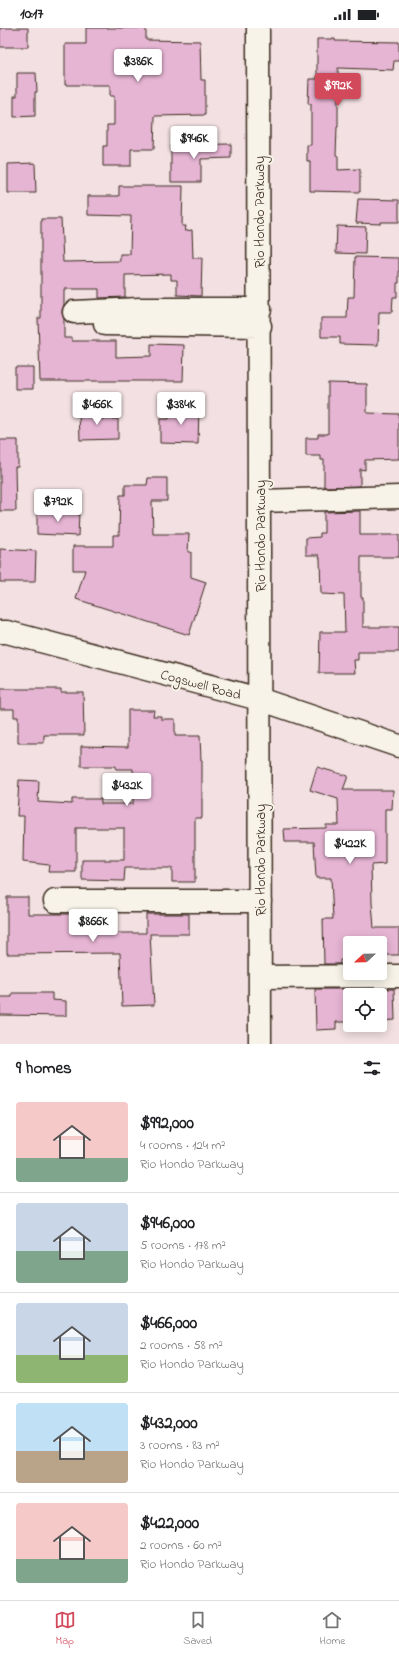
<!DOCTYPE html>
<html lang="en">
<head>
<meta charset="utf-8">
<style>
  body { margin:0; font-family:"Indie Flower",sans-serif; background:#f2f2f2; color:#202124; height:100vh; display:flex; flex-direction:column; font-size:15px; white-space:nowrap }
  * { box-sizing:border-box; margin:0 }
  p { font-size:13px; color:#757577 }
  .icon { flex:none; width:22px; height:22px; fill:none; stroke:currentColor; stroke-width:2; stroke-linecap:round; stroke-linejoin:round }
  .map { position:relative; height:1016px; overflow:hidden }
  .drawer { display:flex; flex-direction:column; background:#fff; flex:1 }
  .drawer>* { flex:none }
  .needle { width:26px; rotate:248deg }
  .buttons { position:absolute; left:343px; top:908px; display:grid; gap:8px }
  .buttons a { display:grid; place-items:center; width:44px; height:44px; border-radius:4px; background:#fff; box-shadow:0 2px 10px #0003; font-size:20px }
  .price { position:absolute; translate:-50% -34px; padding:0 9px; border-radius:4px; background:#fff; color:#222; font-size:13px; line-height:26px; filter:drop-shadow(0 1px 2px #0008) }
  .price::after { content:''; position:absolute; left:50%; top:24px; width:12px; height:9px; margin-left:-6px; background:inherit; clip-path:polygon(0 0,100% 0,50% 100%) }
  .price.current { background:#d1495b; color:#fff }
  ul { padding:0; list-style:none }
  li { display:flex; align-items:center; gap:12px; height:100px; padding:0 16px }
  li+li { border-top:1px solid #e0e0e0 }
  li span { display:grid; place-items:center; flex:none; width:112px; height:80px; border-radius:4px; color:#555 }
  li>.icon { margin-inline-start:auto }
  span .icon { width:48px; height:48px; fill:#fffc; stroke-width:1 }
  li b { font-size:17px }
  h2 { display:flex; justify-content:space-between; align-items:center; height:48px; padding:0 16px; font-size:17px }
  .status { display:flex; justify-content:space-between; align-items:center; height:28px; padding:0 20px; background:#fff; direction:ltr }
  .status svg { height:11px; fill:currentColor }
  .menu { display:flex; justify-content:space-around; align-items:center; height:56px; border-top:1px solid #e0e0e0; background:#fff; font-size:11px; color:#757577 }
  .menu a { display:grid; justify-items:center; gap:2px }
  .menu .current { color:#d1495b }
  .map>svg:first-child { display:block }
</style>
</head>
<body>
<div class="status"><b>10:17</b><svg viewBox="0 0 49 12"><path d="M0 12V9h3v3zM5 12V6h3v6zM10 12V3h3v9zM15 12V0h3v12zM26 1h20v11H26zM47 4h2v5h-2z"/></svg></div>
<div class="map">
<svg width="399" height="1016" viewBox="0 0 399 1016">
  <rect width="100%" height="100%" fill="#f2e0e2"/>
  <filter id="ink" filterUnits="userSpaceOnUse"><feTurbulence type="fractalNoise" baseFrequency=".025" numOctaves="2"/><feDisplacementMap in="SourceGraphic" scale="8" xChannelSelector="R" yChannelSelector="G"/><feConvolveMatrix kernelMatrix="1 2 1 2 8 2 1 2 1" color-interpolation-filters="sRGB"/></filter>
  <g filter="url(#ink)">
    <path fill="#e6b5d4" stroke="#3b2a1e" d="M 0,0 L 28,0 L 28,19 L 0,19 Z
      M 86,0 L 146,0 L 146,12 L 200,13 L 201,52 L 205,52 L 205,87 L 155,88 L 154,121 L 131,121 L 131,138 L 103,138 L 103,118 L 107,118 L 107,97 L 114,97 L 114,68 L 110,68 L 110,57 L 65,57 L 65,16 L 86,16 Z
      M 317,11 L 335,11 L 335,13 L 399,14 L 399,33 L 394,33 L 393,42 L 338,40 L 338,99 L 337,99 L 336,127 L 338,128 L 338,142 L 360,141 L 360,164 L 310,163 L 310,133 L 307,133 L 307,117 L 311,117 L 311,76 L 308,76 L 309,51 L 317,51 Z
      M 17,45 L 36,45 L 37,64 L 35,64 L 35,88 L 14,89 L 14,68 L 17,68 Z
      M 231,116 L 231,130 L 201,131 L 201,154 L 171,154 L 171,117 Z
      M 35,135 L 36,165 L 8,165 L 8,136 Z
      M 119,158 L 183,158 L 182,198 L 186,198 L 185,203 L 192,202 L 193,230 L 202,230 L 201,268 L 177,267 L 177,252 L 171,252 L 171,246 L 125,247 L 125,269 L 99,270 L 99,261 L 64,261 L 64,277 L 62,284 L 64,292 L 64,310 L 72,310 L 72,313 L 116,313 L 116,329 L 151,328 L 151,316 L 184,317 L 183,353 L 40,353 L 38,290 L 41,290 L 41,191 L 61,191 L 63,234 L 120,233 L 120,226 L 130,226 L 131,188 L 88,187 L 88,168 L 119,168 Z
      M 358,171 L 399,172 L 399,194 L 381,194 L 381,196 L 356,195 Z
      M 337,198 L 366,199 L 365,226 L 336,225 Z
      M 355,229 L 399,230 L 399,255 L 397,255 L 397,269 L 393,269 L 392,284 L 379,284 L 378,317 L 340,316 L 340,309 L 321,309 L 321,290 L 347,290 L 348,269 L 354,269 Z
      M 15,339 L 33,339 L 33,361 L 15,361 Z
      M 328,355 L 367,356 L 367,385 L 399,386 L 399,431 L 365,432 L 365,442 L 360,441 L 360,458 L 324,459 L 324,432 L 321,432 L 321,428 L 306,428 L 306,410 L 318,410 L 318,406 L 328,406 Z
      M 199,379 L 198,416 L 160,415 L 160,391 L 169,391 L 169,380 Z
      M 101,382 L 101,391 L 118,391 L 118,411 L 80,412 L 79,383 Z
      M 0,412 L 18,412 L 18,439 L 15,439 L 16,483 L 0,483 Z
      M 148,450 L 167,450 L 167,473 L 152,473 L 153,506 L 189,506 L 188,524 L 191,524 L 191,549 L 206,554 L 189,607 L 76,571 L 85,542 L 73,542 L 73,518 L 113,518 L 113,507 L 119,507 L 120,467 L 125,467 L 125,457 L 147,457 Z
      M 360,483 L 360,507 L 399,507 L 399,529 L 361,529 L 361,569 L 363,569 L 363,599 L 399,599 L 399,624 L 358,624 L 358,632 L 354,632 L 355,645 L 319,645 L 320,604 L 345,604 L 344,567 L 321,566 L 320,531 L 319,527 L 306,527 L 306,510 L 320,509 L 320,505 L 324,505 L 324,484 Z
      M 37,484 L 79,484 L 78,508 L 37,506 Z
      M 0,521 L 36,523 L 35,554 L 0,554 Z
      M 0,661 L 61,661 L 61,664 L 83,664 L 84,707 L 44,707 L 44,715 L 18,715 L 18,689 L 14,689 L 14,681 L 0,681 Z
      M 128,682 L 154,682 L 153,688 L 161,688 L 161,691 L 175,691 L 175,708 L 200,708 L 201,732 L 202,732 L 202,790 L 195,790 L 195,854 L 172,854 L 172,840 L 125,840 L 124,853 L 82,852 L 82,832 L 124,832 L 124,800 L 76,800 L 76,844 L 48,844 L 49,837 L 23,834 L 24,788 L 17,788 L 19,752 L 39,753 L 38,774 L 72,776 L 72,771 L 101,771 L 101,776 L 133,776 L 133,741 L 116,741 L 116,738 L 81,738 L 81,718 L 128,719 Z
      M 317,739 L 348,748 L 343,762 L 393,762 L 392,781 L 385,781 L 385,836 L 371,837 L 372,875 L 374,900 L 399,900 L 399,927 L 380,927 L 380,915 L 350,915 L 350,931 L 340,932 L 340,936 L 324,936 L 323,891 L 333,891 L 331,850 L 316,850 L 314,814 L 285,814 L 284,801 L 326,800 L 326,797 L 339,797 L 338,771 L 310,762 Z
      M 7,869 L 28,869 L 28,886 L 88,886 L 88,897 L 110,897 L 110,905 L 146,905 L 146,886 L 189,886 L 189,906 L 150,906 L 154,977 L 122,978 L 120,925 L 7,926 Z
      M 315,961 L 350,961 L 350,994 L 336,994 L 336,1001 L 316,1002 Z
      M 380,961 L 394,961 L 395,992 L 380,993 Z
      M 12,965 L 52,965 L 52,972 L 66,973 L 66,988 L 0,987 L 0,969 L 12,969 Z"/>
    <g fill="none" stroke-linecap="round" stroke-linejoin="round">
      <g stroke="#3b2a1e" stroke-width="25">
        <path id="minor" d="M 258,0 L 260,1016
          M 74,284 L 140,281 L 260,281
          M 105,296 L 260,298
          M 260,473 L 399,469
          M 0,604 L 7,604 L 259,671 L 399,718
          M 55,873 L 260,873
          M 260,949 L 399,948"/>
      </g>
      <use href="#minor" stroke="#f7f3e8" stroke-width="22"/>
    </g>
  </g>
  <g text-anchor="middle" stroke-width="4" stroke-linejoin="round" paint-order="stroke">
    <g font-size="14" fill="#3b2a1e" stroke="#f7f3e8">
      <text transform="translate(259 184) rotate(-90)" y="5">Rio Hondo Parkway</text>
      <text transform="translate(260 508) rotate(-90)" y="5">Rio Hondo Parkway</text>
      <text transform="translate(201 656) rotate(15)" y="5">Cogswell Road</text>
      <text transform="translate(260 832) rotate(-90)" y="5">Rio Hondo Parkway</text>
    </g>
  </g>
</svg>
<div class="buttons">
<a><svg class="needle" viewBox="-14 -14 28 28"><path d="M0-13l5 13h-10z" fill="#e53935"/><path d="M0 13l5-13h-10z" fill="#757577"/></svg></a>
<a><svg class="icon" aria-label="locate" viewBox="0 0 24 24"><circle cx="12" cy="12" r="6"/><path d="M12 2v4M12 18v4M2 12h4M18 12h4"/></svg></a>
</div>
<b class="price" style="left:138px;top:55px">$386K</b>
<b class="price current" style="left:338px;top:79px">$992K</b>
<b class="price" style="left:194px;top:132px">$946K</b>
<b class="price" style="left:97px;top:398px">$466K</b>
<b class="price" style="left:181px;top:398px">$384K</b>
<b class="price" style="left:58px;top:495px">$792K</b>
<b class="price" style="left:127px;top:779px">$432K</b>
<b class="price" style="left:350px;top:837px">$422K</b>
<b class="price" style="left:93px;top:915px">$866K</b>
</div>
<section class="drawer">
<h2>9 homes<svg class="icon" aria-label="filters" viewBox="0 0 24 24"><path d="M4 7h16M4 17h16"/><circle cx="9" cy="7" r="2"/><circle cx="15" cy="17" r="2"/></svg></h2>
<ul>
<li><span style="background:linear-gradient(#f6c9c9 70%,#7fa58c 0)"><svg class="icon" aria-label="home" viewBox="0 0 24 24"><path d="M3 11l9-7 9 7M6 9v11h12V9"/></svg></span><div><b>$992,000</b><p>4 rooms · 124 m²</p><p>Rio Hondo Parkway</p></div></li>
<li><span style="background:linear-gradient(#c9d6e8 60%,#7fa58c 0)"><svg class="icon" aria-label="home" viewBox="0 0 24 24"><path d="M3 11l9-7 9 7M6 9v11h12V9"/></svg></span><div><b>$946,000</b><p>5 rooms · 178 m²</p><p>Rio Hondo Parkway</p></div></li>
<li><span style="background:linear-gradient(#c9d6e8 65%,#8fb573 0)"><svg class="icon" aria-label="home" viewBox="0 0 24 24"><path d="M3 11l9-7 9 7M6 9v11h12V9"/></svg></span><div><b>$466,000</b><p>2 rooms · 58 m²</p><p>Rio Hondo Parkway</p></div></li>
<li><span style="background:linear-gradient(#bfe0f5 60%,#b9a48a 0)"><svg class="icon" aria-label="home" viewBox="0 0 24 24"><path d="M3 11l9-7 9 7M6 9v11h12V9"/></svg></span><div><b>$432,000</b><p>3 rooms · 83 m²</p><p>Rio Hondo Parkway</p></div></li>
<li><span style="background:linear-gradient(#f6c9c9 70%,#7fa58c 0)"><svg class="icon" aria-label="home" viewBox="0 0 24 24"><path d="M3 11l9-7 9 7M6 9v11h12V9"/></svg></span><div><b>$422,000</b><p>2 rooms · 60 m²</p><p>Rio Hondo Parkway</p></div></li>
</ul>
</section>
<nav class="menu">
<a class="current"><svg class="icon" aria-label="map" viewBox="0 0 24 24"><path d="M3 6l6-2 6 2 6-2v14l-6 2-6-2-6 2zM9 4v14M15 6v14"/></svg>Map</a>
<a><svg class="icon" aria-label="saved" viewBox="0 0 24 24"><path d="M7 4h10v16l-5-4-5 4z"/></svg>Saved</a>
<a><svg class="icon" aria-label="home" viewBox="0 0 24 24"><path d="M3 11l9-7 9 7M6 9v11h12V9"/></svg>Home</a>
</nav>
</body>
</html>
